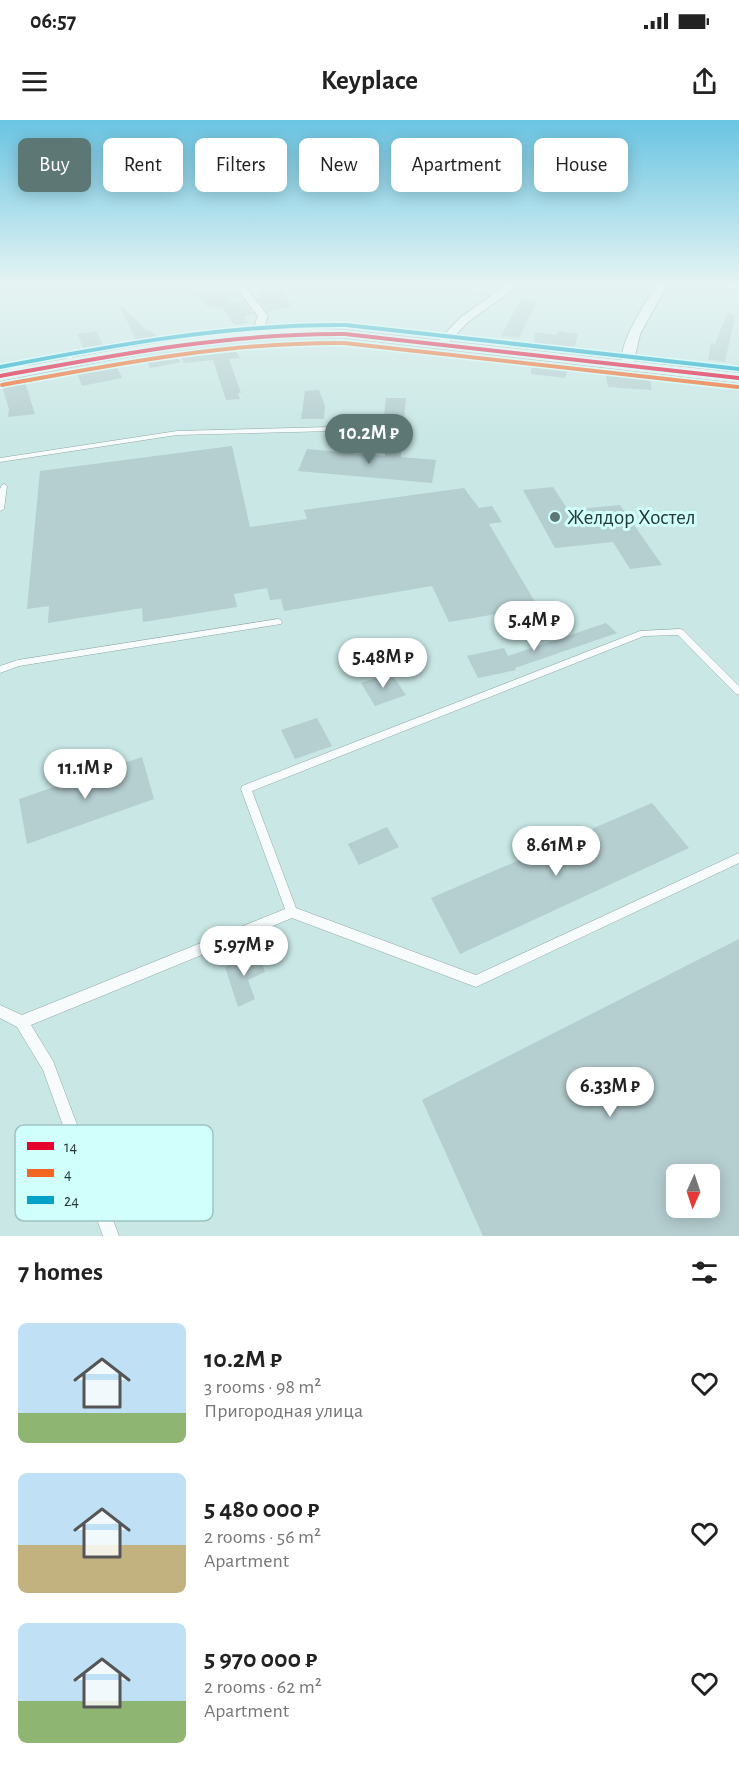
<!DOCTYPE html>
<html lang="en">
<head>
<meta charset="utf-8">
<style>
  body { margin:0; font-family:"Alegreya Sans",sans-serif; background:#f2f2f2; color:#222; height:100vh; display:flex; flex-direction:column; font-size:22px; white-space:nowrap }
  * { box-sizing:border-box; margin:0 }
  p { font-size:20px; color:#767676 }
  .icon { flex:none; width:33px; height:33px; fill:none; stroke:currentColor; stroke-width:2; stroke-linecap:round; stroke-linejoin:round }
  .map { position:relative; height:1116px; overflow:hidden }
  .panel { display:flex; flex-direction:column; background:#fff; flex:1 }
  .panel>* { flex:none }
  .banner { position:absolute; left:18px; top:18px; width:704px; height:54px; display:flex; gap:12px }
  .needle { width:39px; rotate:183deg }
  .tools { position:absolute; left:666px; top:1044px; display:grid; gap:12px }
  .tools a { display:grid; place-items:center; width:54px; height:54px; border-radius:9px; background:#fff; box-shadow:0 3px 15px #0003; font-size:30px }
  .price { position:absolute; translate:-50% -51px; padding:0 14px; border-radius:21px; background:#fff; color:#222; font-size:20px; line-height:39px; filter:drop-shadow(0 2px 3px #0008) }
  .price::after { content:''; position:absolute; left:50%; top:36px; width:18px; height:14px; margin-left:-9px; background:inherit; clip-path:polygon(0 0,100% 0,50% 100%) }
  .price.active { background:#5d7775; color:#fff }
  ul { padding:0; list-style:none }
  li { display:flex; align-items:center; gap:18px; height:150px; padding:0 18px }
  li span { display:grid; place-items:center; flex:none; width:168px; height:120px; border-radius:9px; color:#555 }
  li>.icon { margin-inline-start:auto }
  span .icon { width:72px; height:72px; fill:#fffc; stroke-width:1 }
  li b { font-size:26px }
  h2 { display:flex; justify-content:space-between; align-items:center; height:72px; padding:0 18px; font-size:26px }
  .chip { padding:0 21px; border-radius:9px; background:#fff; box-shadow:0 3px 15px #0003; font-size:21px; line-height:54px }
  .chip.active { background:#5d7775; color:#fff }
  .status { display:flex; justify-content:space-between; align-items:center; height:42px; padding:0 30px; background:#fff; direction:ltr }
  .status svg { height:16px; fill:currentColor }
  header { display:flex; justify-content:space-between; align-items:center; height:78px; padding:0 18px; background:#fff; font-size:27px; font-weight:600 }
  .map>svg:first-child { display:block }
</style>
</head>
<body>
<div class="status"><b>06:57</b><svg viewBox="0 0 49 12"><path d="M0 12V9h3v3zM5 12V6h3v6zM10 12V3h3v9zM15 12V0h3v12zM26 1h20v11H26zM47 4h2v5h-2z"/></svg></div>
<header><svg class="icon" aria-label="menu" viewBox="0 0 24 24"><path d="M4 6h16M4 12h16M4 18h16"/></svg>Keyplace<svg class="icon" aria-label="share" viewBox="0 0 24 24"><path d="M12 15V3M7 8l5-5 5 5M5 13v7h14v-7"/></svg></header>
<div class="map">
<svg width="739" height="1116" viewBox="0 0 739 1116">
  <rect width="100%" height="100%" fill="#c8e7e5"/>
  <path fill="#b5ced0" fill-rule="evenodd" d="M 206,165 L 218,165 L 234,183 L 243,181 L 254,194 L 244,197 L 249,203 L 234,205 L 222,188 L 207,187 L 196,171 L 209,169 Z
    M 279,165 L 292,186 L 267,192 L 257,178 L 261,177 L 255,167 Z
    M 521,179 L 537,182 L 519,218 L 501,216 Z
    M 122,186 L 147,211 L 150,210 L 160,220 L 138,224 L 120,187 Z
    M 727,193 L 735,196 L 725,242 L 708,240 L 711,223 L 715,224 Z
    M 96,211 L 103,225 L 83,228 L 77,214 Z
    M 558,211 L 578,214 L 573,233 L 534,228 L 535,212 L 557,215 Z
    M 232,225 L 240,238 L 229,239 L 241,273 L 238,273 L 240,279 L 226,280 L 213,240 L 184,243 L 177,231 Z
    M 171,232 L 181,242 L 150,248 L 145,236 Z
    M 532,242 L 569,246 L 565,258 L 531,254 Z
    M 116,245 L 122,258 L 82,266 L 77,253 Z
    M 605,251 L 649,255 L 652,270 L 608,267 Z
    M 25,262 L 35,294 L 8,297 L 9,289 L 2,266 Z
    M 319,270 L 325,286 L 324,299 L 301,299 L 305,271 Z
    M 386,278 L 406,278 L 402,323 L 386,321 L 388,297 L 384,297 Z
    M 232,326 L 250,407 L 307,399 L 304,390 L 464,368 L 479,388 L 492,386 L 502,402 L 489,404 L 538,487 L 449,502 L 432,466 L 284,491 L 281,479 L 270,480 L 267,468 L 234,474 L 237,487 L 143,502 L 142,488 L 48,503 L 49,486 L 27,489 L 40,351 Z
    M 307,329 L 385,336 L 385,329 L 401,331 L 401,337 L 436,340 L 432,363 L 298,351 Z
    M 553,367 L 568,390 L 620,385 L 662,445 L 630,449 L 613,422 L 555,428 L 523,370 Z
    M 606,503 L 617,513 L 515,548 L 516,550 L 478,558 L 467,536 L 504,528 L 508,536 Z
    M 391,553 L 406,575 L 375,586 L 361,563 Z
    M 317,598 L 332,626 L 295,639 L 281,610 Z
    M 142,637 L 154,679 L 27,724 L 19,679 Z
    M 652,683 L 689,728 L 460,834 L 431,778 Z
    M 387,707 L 399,727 L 359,745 L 348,724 Z
    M 739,819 L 739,1116 L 483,1116 L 422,980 ZM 676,1054 L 710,1054 L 710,1088 L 676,1088 Z
    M 258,832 L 265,852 L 248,860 L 255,879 L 238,887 L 225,847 Z"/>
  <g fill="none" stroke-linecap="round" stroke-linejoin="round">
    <g stroke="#8fa7a6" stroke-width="1">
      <path id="lane" d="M 454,165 L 462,165 L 499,175 L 497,176 Z
        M 69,233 L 72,235 L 73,245 L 69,245 L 67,237 C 44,241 23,244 3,257 L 0,257 L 0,254 C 21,240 45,237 69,233 Z
        M 332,307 L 345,310 L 370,321 L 400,325 L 403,327 L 400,329 L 367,324 L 341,313 L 332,311 L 177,315 L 0,342 L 0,338 L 177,311 Z
        M 4,364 L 7,366 L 4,389 L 0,391 L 0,369 L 2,365 Z
        M 278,499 L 281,500 L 282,502 L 281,504 L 19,546 L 0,553 L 0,546 L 18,540 Z
        M 680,509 L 683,510 L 739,566 L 739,575 L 736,574 L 678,515 L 644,516 L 252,671 L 296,788 L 476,855 L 739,733 L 739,743 L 476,867 L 292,798 L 31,905 L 53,941 L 119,1116 L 103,1116 L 43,950 L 17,907 L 0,898 L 0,885 L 22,895 L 285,789 L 241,669 L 242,666 L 640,511 Z"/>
    </g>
    <g stroke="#8fa7a6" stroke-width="2">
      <path id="street" d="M 234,165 L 244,165 L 268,196 L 261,215 L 252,213 L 258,196 Z
        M 507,165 L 519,165 L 468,202 L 444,227 L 436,227 L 436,223 L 461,197 Z
        M 657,165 L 667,165 L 640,214 L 633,245 L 627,248 L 623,247 C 616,225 645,184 657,165 Z
        M 724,165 L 739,165 L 739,170 L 726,167 Z"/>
    </g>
    <g stroke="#8fa7a6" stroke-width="1">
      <path id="secondary" d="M 302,208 L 345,210 L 739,253 L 739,263 L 345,218 C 227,214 115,239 0,261 L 0,251 C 100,233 199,212 302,208 Z"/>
    </g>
    <use href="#lane" fill="#f7fbfb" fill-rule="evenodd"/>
    <use href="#street" fill="#f7fbfb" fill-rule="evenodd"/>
    <use href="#secondary" fill="#ebede9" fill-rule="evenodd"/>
    <g stroke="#d1fffc" stroke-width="7">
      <path id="bus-1" d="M 0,256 C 115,235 228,213 345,214 L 739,258"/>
    </g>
    <g stroke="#d1fffc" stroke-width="7">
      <path id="bus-2" d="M 2,265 C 116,244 228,222 344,223 L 738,267"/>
    </g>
    <g stroke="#d1fffc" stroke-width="7">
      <path id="bus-3" d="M 0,247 C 115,225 228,204 346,205 L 739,249"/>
    </g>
    <use href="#bus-1" stroke="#e4002b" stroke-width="4"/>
    <use href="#bus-2" stroke="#f26522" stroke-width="4"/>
    <use href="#bus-3" stroke="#02a3c7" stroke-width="4"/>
  </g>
  <linearGradient id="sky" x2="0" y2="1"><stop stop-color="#69c4e2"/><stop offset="0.51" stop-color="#e6f4f3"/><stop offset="1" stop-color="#e6f4f3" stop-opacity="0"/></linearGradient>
  <rect width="739" height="321" fill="url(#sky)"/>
  <circle fill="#5d7775" stroke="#d1fffc" stroke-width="2" cx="555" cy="397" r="6"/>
  <g text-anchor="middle" stroke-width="6" stroke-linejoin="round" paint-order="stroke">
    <g font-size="21" fill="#233a39" stroke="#d1fffc" text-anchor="start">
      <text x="567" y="404">Желдор Хостел</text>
    </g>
  </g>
  <rect x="15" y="1005" width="198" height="96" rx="9" fill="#d1fffc" stroke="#9dc4c2" stroke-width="1.5"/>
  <rect x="27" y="1022" width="27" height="8" fill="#e4002b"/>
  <rect x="27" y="1049" width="27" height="8" fill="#f26522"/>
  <rect x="27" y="1076" width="27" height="8" fill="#02a3c7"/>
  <g font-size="16" fill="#233a39">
    <text x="64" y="1032">14</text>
    <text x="64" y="1059">4</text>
    <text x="64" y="1086">24</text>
  </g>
</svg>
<div class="tools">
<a><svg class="needle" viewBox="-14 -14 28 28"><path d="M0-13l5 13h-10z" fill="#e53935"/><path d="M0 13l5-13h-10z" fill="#767676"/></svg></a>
</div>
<b class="price active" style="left:369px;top:345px">10.2M ₽</b>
<b class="price" style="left:534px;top:532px">5.4M ₽</b>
<b class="price" style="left:383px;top:569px">5.48M ₽</b>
<b class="price" style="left:85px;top:680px">11.1M ₽</b>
<b class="price" style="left:556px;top:757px">8.61M ₽</b>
<b class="price" style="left:244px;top:857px">5.97M ₽</b>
<b class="price" style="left:610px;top:998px">6.33M ₽</b>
<div class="banner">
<a class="chip active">Buy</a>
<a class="chip">Rent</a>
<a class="chip">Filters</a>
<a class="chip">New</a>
<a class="chip">Apartment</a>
<a class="chip">House</a>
</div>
</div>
<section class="panel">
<h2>7 homes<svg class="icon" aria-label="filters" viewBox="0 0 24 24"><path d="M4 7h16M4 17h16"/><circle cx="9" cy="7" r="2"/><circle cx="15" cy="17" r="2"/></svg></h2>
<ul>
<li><span style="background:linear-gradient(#bfe0f5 75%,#8fb573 0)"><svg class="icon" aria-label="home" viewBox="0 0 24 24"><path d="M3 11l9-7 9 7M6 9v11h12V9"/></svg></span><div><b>10.2M ₽</b><p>3 rooms · 98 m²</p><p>Пригородная улица</p></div><svg class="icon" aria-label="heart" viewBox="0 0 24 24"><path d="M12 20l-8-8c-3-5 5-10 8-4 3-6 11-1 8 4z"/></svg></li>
<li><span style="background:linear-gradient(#bfe0f5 60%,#c2b280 0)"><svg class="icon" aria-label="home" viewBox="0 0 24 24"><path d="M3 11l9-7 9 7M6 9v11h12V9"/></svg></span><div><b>5 480 000 ₽</b><p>2 rooms · 56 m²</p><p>Apartment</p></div><svg class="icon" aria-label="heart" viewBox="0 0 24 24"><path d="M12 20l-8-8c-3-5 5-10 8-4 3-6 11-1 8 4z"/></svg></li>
<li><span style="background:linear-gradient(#bfe0f5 65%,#8fb573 0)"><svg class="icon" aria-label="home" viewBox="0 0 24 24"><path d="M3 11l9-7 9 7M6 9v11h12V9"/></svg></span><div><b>5 970 000 ₽</b><p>2 rooms · 62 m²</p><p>Apartment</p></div><svg class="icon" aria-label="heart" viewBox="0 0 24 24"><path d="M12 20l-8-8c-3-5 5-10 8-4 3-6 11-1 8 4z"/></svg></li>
</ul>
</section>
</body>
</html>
